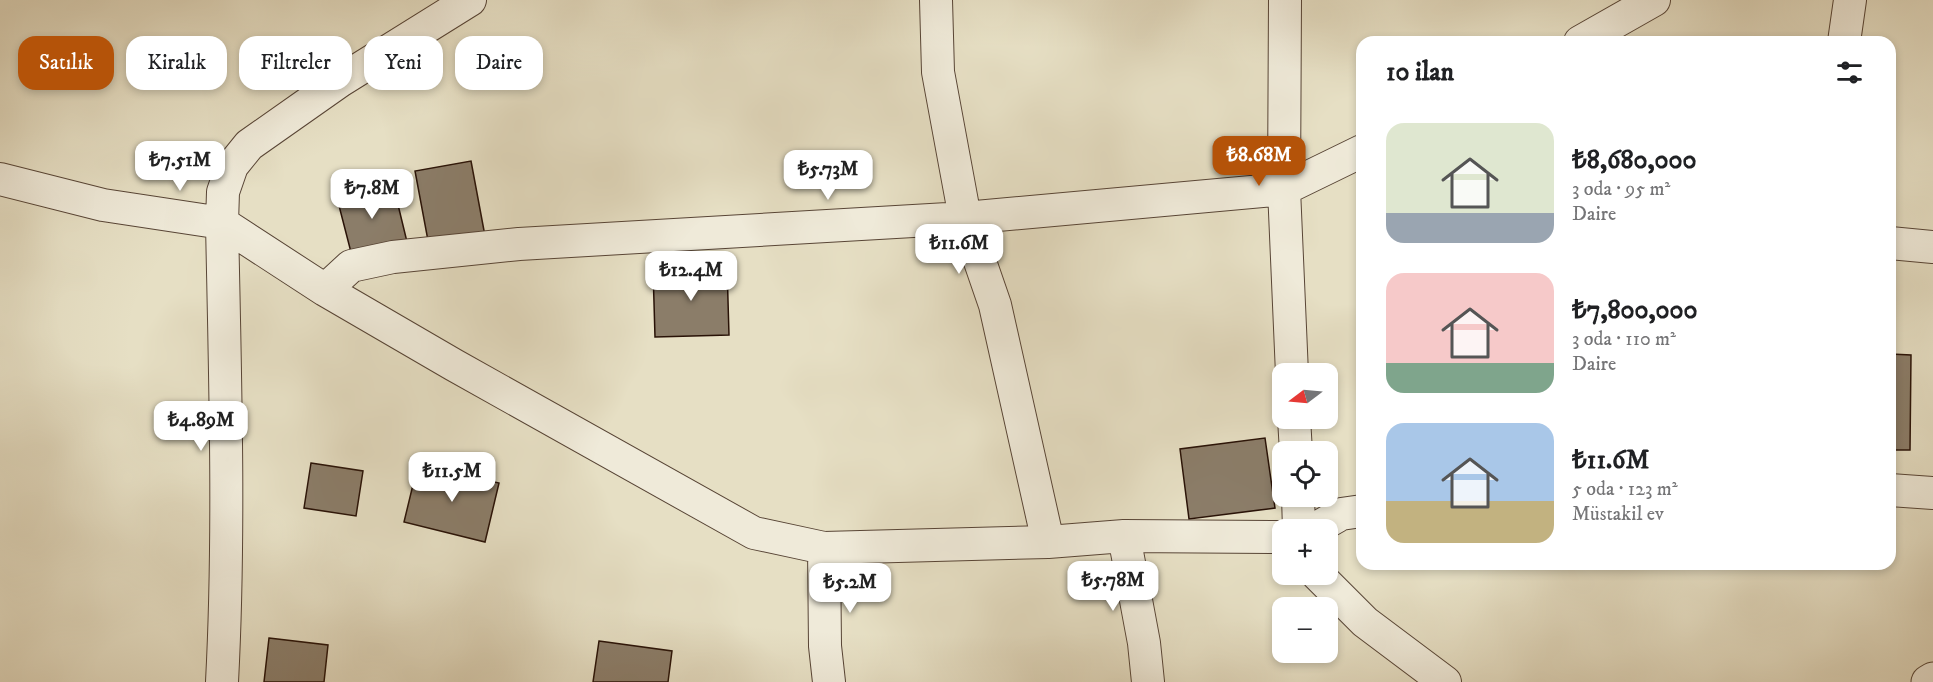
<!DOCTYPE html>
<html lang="tr">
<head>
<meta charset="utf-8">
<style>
  body { margin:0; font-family:"IM FELL DW Pica",serif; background:#f2f2f2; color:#202124; height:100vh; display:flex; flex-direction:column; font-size:22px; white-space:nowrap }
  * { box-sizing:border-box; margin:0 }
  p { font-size:20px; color:#757577 }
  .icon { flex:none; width:33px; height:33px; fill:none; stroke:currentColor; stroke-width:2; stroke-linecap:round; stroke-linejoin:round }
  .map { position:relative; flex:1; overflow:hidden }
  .panel { position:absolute; left:1356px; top:36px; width:540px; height:534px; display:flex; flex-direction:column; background:#fff; border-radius:18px; box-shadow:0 3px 9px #0003 }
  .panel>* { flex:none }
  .hud { position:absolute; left:18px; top:36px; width:570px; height:54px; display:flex; gap:12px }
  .needle { width:39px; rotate:254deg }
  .tools { position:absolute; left:1272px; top:363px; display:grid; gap:12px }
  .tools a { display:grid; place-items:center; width:66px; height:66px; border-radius:12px; background:#fff; box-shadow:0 3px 9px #0003; font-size:30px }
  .price { position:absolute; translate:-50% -51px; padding:0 14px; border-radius:12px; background:#fff; color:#222; font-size:20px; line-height:39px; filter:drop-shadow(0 2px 3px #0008) }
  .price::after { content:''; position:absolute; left:50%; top:36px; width:18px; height:14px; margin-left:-9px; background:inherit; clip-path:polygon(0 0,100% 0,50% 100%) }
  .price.on { background:#b45309; color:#fff }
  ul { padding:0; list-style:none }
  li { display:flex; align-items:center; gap:18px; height:150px; padding:0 30px }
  li span { display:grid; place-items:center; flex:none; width:168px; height:120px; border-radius:18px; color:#555 }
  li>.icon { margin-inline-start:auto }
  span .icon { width:72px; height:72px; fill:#fffc; stroke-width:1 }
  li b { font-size:26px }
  h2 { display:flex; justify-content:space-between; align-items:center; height:72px; padding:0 30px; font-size:26px }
  .pill { padding:0 21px; border-radius:18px; background:#fff; box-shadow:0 3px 9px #0003; font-size:21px; line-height:54px }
  .pill.on { background:#b45309; color:#fff }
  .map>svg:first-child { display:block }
</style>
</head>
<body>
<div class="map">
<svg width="1933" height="682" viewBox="0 0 1933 682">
  <rect width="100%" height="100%" fill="#e6dfc4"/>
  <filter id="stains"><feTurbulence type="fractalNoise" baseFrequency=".00333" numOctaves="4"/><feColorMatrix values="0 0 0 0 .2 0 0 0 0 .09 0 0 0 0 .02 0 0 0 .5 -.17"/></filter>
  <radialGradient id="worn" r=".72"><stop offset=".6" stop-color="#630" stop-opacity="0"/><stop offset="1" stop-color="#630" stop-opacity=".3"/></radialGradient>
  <path fill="#8b7d69" stroke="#291207" stroke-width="1.5" d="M 471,161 L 485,236 L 429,246 L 415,171 Z
    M 392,180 L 408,246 L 353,260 L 336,194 Z
    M 727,266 L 729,335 L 655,337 L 653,268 Z
    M 1890,354 L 1911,355 L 1910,450 L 1890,450 Z
    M 1265,438 L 1275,508 L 1189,519 L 1180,449 Z
    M 311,463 L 363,471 L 356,516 L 304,508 Z
    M 418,464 L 499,483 L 485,542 L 404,522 Z
    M 269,638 L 328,645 L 324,682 L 264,682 Z
    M 599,641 L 672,651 L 668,682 L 593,682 Z"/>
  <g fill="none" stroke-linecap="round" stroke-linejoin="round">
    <g stroke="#584536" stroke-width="34">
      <path id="minor" d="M 936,0 L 938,72 L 965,218 L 995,305 L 1048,542
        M 1285,0 L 1284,189 L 1292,374
        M 1580,42 L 1654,0
        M 1844,42 L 1850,0
        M 0,179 L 103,205 L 222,223 L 325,290 L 454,365 L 754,533 L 824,548 L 1048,542 L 1124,536 L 1282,537
        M 1890,243 L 1933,247
        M 325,290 L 351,266 L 393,257 L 519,244 L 965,218 L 1284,189 L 1362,151
        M 1294,418 L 1296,452
        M 1890,490 L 1933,493
        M 1298,496 L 1299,530
        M 1313,530 L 1341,514 L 1362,511
        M 1124,536 L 1144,643 L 1148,682
        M 824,548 L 825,646 L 829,682
        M 1317,574 L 1365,622 L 1445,682
        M 222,682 C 230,529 225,376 222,223 L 223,192 L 232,166 L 249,145 L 340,81 L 470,0"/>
    </g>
    <g stroke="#584536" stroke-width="35">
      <path id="tertiary" d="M 1928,682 L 1933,679"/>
    </g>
    <use href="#minor" stroke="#efead9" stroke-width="32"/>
    <use href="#tertiary" stroke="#efead9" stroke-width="33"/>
  </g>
  <rect width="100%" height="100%" filter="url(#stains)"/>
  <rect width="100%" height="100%" fill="url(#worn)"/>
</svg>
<div class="tools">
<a><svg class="needle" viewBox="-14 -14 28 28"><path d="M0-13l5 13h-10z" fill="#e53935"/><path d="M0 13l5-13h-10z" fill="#757577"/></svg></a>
<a><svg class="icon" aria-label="locate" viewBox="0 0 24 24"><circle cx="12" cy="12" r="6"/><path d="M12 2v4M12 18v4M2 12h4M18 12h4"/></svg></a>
<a>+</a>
<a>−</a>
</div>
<b class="price on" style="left:1259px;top:187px">₺8.68M</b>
<b class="price" style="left:180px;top:192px">₺7.51M</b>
<b class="price" style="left:828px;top:201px">₺5.73M</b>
<b class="price" style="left:372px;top:220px">₺7.8M</b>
<b class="price" style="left:959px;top:275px">₺11.6M</b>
<b class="price" style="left:691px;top:302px">₺12.4M</b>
<b class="price" style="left:201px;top:452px">₺4.89M</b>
<b class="price" style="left:452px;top:503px">₺11.5M</b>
<b class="price" style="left:1113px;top:612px">₺5.78M</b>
<b class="price" style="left:850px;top:614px">₺5.2M</b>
<div class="hud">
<a class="pill on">Satılık</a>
<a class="pill">Kiralık</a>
<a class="pill">Filtreler</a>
<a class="pill">Yeni</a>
<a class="pill">Daire</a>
</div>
<section class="panel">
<h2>10 ilan<svg class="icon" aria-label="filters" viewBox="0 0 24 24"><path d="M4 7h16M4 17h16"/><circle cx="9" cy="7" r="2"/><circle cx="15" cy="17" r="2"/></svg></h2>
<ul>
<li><span style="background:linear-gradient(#dfe7d0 75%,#9aa5b1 0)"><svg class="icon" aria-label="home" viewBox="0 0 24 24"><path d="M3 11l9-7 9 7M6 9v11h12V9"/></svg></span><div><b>₺8,680,000</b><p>3 oda · 95 m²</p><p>Daire</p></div></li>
<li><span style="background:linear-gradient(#f6c9c9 75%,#7fa58c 0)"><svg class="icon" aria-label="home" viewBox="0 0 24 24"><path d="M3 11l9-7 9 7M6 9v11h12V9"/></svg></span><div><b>₺7,800,000</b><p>3 oda · 110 m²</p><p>Daire</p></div></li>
<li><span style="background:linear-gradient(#a9c7e8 65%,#c2b280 0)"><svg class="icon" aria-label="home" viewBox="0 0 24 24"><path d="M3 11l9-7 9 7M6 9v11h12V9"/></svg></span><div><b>₺11.6M</b><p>5 oda · 123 m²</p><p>Müstakil ev</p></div></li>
</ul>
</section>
</div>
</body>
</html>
